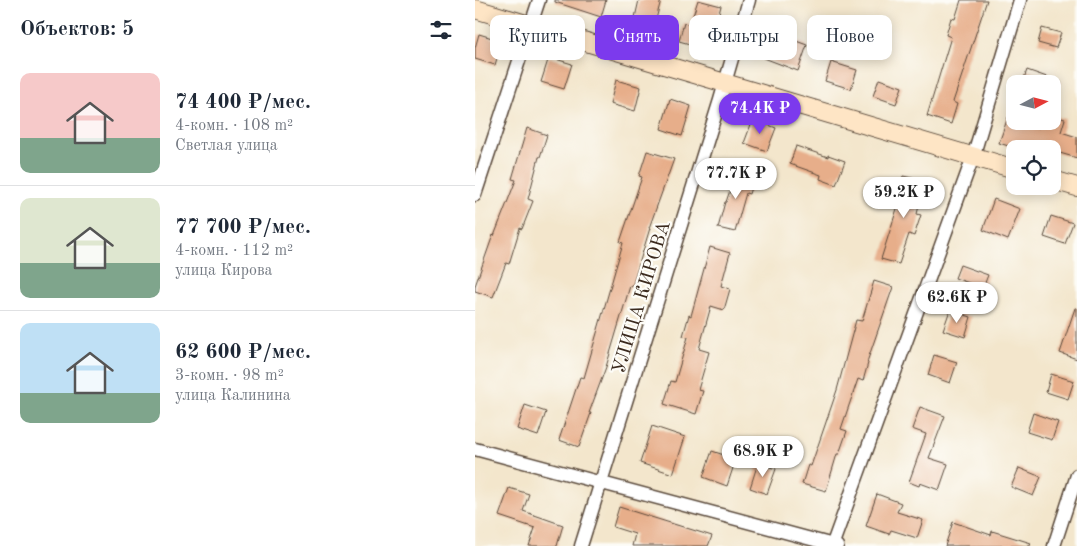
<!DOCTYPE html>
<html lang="ru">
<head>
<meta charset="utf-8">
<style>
  body { margin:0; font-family:"Old Standard TT",serif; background:#f2f2f3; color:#1f2937; height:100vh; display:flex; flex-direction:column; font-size:19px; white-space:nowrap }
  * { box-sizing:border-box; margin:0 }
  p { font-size:16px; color:#747a83 }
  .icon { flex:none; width:28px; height:28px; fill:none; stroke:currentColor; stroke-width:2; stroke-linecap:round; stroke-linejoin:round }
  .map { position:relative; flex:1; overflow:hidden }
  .drawer { display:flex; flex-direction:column; background:#fff; width:475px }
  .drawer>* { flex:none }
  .hud { position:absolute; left:15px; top:15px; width:475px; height:45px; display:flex; gap:10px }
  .needle { width:32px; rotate:83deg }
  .buttons { position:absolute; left:531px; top:75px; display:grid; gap:10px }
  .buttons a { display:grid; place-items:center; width:55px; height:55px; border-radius:10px; background:#fff; box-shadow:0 2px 12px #0003; font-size:25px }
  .price { position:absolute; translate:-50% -42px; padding:0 11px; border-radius:18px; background:#fff; color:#222; font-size:16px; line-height:32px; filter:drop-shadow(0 1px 2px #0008) }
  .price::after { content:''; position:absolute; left:50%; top:30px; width:15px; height:11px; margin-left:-8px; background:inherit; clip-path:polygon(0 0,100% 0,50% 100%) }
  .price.on { background:#7c3aed; color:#fff }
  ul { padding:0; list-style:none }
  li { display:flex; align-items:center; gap:15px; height:125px; padding:0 20px }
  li+li { border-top:1px solid #e0e1e3 }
  li span { display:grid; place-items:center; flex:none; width:140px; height:100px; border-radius:10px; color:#555 }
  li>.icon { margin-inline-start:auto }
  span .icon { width:60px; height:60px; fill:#fffc; stroke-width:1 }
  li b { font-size:21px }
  h2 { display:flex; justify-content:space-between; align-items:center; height:60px; padding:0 20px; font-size:21px }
  .tag { padding:0 18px; border-radius:10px; background:#fff; box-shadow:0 2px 12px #0003; font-size:18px; line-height:45px }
  .tag.on { background:#7c3aed; color:#fff }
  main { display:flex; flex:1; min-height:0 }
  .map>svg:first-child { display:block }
</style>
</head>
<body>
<main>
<section class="drawer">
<h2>Объектов: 5<svg class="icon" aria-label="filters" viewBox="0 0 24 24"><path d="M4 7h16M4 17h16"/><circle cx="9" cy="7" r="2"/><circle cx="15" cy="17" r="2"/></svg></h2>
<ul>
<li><span style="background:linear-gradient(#f6c9c9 65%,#7fa58c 0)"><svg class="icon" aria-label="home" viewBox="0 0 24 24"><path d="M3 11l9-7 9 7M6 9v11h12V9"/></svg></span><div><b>74 400 ₽/мес.</b><p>4-комн. · 108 m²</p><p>Светлая улица</p></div></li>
<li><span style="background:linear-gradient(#dfe7d0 65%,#7fa58c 0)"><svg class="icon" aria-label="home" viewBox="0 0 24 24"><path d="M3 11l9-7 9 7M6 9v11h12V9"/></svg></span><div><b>77 700 ₽/мес.</b><p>4-комн. · 112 m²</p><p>улица Кирова</p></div></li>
<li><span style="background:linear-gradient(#bfe0f5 70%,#7fa58c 0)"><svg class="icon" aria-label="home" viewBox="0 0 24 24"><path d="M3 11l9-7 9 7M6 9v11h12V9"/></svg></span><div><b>62 600 ₽/мес.</b><p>3-комн. · 98 m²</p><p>улица Калинина</p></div></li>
</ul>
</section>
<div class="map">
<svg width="602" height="546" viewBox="0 0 602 546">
  <rect width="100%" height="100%" fill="#fdfcf7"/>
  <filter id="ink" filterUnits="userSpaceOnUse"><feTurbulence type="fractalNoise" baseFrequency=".02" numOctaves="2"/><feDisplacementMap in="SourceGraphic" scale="10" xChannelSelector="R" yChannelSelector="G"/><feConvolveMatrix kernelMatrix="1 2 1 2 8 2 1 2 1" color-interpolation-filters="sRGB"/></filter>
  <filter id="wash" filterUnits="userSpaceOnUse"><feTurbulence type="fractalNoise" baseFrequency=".0096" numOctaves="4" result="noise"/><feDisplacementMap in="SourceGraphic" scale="20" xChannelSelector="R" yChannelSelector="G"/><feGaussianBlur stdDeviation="1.12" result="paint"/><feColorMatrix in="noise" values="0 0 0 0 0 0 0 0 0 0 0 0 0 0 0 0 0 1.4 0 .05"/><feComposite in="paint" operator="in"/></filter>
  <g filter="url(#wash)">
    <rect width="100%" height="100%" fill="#f3e6cc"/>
    <g id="blocks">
      <path fill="#e7ae8a" d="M 80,0 L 131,0 L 126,17 L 80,2 Z
        M 164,0 L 186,0 L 179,27 L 159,22 Z
        M 223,0 L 246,6 L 239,32 L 241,33 L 236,50 L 204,41 L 209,23 L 215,25 Z
        M 486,0 L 512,0 L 478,102 L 482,104 L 476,124 L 452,116 L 476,37 L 471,35 L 476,18 L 480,19 Z
        M 567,28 L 586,33 L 581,48 L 563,43 Z
        M 299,33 L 332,45 L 323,71 L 289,58 Z
        M 4,34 L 27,41 L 20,65 L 0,59 L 0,48 Z
        M 74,57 L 97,64 L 89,89 L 66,82 Z
        M 356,62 L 382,70 L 376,89 L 350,81 Z
        M 552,70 L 586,82 L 586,84 L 547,84 Z
        M 404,79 L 427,87 L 421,104 L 398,96 Z
        M 141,80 L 166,87 L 160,111 L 135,104 Z
        M 195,99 L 216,106 L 207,136 L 186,129 Z
        M 578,116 L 590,119 L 586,132 L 602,137 L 602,158 L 578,151 L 578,149 L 543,149 L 524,143 L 533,117 L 540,121 L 564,128 L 566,121 L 578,121 Z
        M 278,119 L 301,128 L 292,151 L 269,143 Z
        M 52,128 L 72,135 L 65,157 L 64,157 L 53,199 L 58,201 L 47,229 L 45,228 L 34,264 L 31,263 L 18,297 L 0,291 L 0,286 L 18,235 L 19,236 L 41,180 L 37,179 Z
        M 321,146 L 353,157 L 353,155 L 370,161 L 361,185 L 345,179 L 346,175 L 315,164 Z
        M 172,151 L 199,159 L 174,228 L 175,228 L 157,287 L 155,286 L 131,367 L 114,413 L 116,413 L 104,447 L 84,440 L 105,377 L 109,378 L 148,243 L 145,242 L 167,177 L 164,176 Z
        M 263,167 L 280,173 L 274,194 L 271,193 L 260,232 L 243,228 L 250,202 L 251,202 Z
        M 428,176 L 450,181 L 442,214 L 446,215 L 439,236 L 434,234 L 424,264 L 406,259 L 426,196 L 423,196 Z
        M 519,199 L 545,209 L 533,240 L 508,230 Z
        M 576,216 L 598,223 L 590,244 L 569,237 Z
        M 235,247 L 255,253 L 246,286 L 255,289 L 249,310 L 236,306 L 224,349 L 234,352 L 223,390 L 228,391 L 221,414 L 189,404 L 196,381 L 200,382 L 213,337 L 208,336 L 214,315 L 216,316 Z
        M 485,265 L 513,275 L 508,288 L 480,278 Z
        M 399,281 L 418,287 L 392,362 L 393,363 L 388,381 L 383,379 L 366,429 L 372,431 L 364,454 L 362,454 L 351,491 L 327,484 L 333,465 L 336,466 L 362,390 L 381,320 L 387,321 Z
        M 600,308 L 602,308 L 602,359 L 585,353 Z
        M 475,310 L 496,317 L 490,337 L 468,330 Z
        M 459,355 L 482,362 L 475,383 L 453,375 Z
        M 576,374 L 599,381 L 593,399 L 571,392 Z
        M 50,405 L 71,412 L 63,436 L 42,429 Z
        M 445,407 L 470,416 L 454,458 L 473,464 L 464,490 L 445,483 L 444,486 L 434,482 L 451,434 L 437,429 Z
        M 558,413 L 583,422 L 577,440 L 552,432 Z
        M 177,426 L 210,437 L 198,474 L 165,463 Z
        M 237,451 L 261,459 L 252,486 L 228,477 Z
        M 283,463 L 301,469 L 292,494 L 275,488 Z
        M 544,468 L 566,477 L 558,496 L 536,487 Z
        M 34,488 L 54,494 L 48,511 L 88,525 L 82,546 L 54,546 L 60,528 L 24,516 Z
        M 402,494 L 426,503 L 422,512 L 448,520 L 442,538 L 416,530 L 414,534 L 391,526 Z
        M 144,507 L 237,536 L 233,546 L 157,546 L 160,534 L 138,527 Z
        M 478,522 L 516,535 L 517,531 L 556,543 L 555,546 L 470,546 Z"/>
    </g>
  </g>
  <g filter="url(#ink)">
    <use href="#blocks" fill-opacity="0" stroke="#574638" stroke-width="1"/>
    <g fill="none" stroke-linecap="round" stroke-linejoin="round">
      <g stroke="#574638" stroke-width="15">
        <path id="minor" d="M 0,195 L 64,0
          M 0,449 L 362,546
          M 106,546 L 245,100 L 274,0
          M 357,546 L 498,157 L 545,0
          M 579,546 L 602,475"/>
      </g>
      <g stroke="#574638" stroke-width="20">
        <path id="secondary" d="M 0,9 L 540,169
          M 578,180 L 602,187"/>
      </g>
      <use href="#minor" stroke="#fff" stroke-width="12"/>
      <use href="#secondary" stroke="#fee5c5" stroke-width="18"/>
    </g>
  </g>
  <g text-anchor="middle" stroke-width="4.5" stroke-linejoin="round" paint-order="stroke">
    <g font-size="19" fill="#3b2a1e" stroke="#fdfcf7">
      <text transform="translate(165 297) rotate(-73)" y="7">УЛИЦА КИРОВА</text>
    </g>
  </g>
</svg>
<div class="buttons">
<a><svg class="needle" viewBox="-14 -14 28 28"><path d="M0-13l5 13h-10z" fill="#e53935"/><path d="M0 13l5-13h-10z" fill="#747a83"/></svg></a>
<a><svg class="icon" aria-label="locate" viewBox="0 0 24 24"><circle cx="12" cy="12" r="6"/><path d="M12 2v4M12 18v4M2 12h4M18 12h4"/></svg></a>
</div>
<b class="price on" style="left:285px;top:135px">74.4K ₽</b>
<b class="price" style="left:261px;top:200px">77.7K ₽</b>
<b class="price" style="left:429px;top:219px">59.2K ₽</b>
<b class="price" style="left:482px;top:324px">62.6K ₽</b>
<b class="price" style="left:288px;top:478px">68.9K ₽</b>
<div class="hud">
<a class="tag">Купить</a>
<a class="tag on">Снять</a>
<a class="tag">Фильтры</a>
<a class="tag">Новое</a>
</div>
</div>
</main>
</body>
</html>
